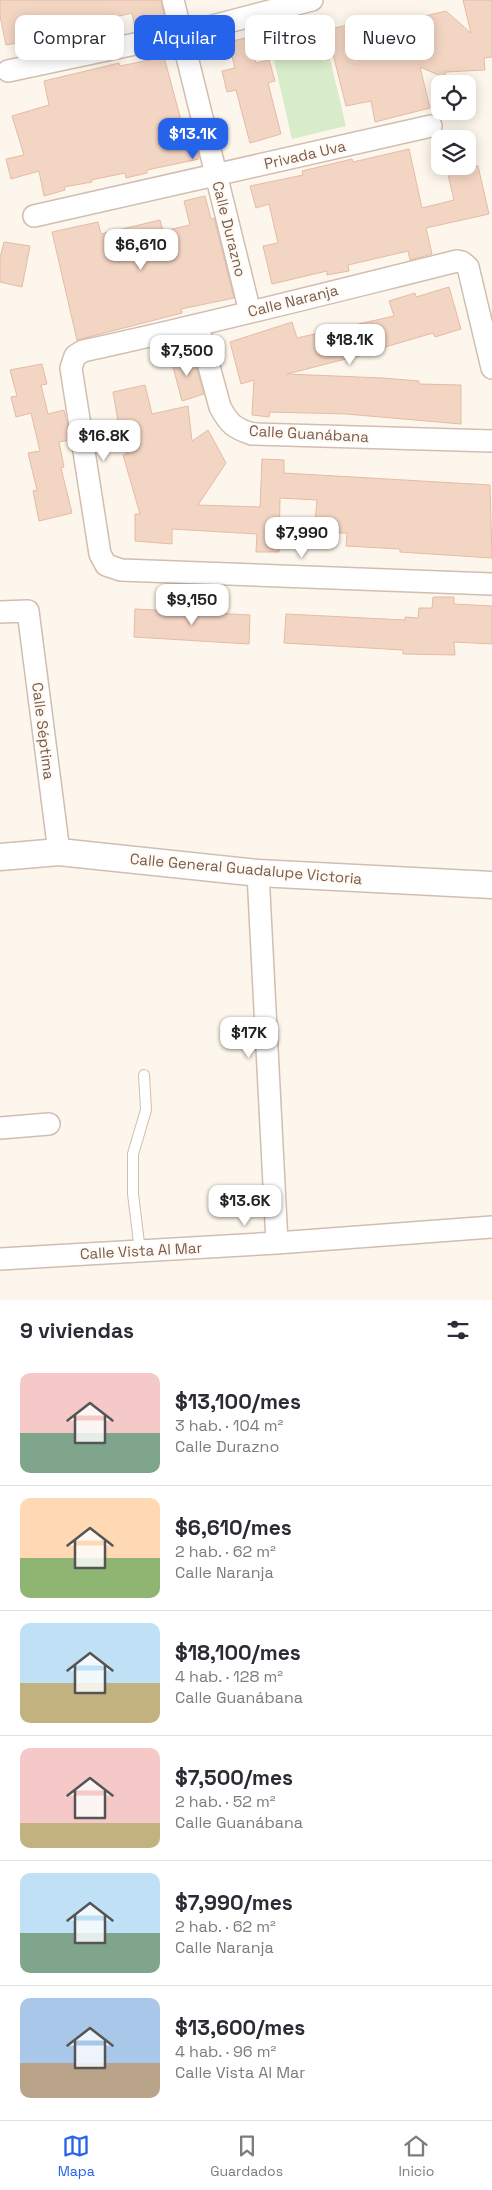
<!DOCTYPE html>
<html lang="es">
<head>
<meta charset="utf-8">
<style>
  body { margin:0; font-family:"Space Grotesk",sans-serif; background:#f7f7f7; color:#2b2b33; height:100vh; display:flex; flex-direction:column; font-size:19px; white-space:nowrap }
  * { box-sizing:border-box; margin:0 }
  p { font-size:16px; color:#7c7c81 }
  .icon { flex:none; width:28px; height:28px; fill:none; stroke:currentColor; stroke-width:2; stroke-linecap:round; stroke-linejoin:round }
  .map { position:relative; height:1300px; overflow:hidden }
  .panel { display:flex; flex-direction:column; background:#fff; flex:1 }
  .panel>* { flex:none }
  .banner { position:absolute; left:15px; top:15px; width:462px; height:45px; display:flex; gap:10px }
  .fabs { position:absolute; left:431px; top:75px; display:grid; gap:10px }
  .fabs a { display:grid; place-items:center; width:45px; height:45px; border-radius:10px; background:#fff; box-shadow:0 2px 12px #0003; font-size:25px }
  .price { position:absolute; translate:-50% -42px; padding:0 11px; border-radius:10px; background:#fff; color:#222; font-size:16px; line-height:32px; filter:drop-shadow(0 1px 2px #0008) }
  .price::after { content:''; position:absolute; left:50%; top:30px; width:15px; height:11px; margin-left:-8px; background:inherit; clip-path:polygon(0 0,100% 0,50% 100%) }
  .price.active { background:#2563eb; color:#fff }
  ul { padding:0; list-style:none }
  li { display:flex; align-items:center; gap:15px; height:125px; padding:0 20px }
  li+li { border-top:1px solid #e1e1e2 }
  li span { display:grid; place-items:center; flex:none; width:140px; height:100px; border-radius:10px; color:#555 }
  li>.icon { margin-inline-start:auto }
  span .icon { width:60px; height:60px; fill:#fffc; stroke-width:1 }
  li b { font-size:21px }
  h2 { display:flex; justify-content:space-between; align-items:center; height:60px; padding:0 20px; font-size:21px }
  .pill { padding:0 18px; border-radius:10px; background:#fff; box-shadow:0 2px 12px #0003; font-size:18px; line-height:45px }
  .pill.active { background:#2563eb; color:#fff }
  .menu { display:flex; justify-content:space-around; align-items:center; height:70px; border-top:1px solid #e1e1e2; background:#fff; font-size:14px; color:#7c7c81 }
  .menu a { display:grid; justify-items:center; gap:2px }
  .menu .active { color:#2563eb }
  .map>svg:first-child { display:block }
</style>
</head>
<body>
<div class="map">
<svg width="492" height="1300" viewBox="0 0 492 1300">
  <rect width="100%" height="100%" fill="#fdf6ec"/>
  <path fill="#d8ecc9" d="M 320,17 L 346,126 L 292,139 L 267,30 Z"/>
  <path fill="#f3d5c3" stroke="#e6bba3" d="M 0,0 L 161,0 L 165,20 L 135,28 L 132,13 L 54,31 L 56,38 L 34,43 L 33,40 L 6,45 L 0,16 Z
    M 463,0 L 492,0 L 492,57 L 484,58 L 485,70 L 446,72 L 443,77 L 420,67 L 430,108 L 375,122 L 371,101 L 346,106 L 327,30 L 364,21 L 366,30 L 446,11 L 471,33 Z
    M 250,37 L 256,63 L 269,60 L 275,81 L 268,83 L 281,134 L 250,143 L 236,90 L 227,92 L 222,71 L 235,68 L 228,42 Z
    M 164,57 L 186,139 L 194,137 L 199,159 L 147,170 L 147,173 L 126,178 L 125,173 L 91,180 L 92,182 L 64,187 L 65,190 L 44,196 L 39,171 L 11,179 L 6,159 L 24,155 L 12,116 L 49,105 L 44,81 L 119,63 L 120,66 Z
    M 409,149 L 422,208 L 454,200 L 446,166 L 478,166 L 489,214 L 426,228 L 432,254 L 410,260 L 408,251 L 348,265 L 349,271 L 327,275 L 327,271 L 272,284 L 263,246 L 278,243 L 269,204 L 256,208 L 250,186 L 303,175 L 302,171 L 352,159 L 353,162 Z
    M 205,196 L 211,219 L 214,218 L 234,298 L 181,309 L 182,313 L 77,340 L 52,232 L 98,222 L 101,234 L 160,220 L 163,231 L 190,225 L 184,201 Z
    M 4,242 L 30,246 L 22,287 L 0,282 L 0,258 Z
    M 449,287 L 461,329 L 435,337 L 433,333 L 385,347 L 385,349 L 287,374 L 383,378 L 419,381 L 419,384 L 461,385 L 461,424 L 346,414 L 270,412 L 269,417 L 252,415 L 254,380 L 241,384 L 230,342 L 292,322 L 297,338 L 394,316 L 389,301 L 415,293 L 416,297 Z
    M 192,353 L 204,394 L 182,401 L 171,359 Z
    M 42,364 L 47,384 L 41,385 L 48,414 L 64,410 L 67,422 L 70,440 L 59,442 L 64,467 L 61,468 L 72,513 L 39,521 L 33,491 L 37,490 L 28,453 L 40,451 L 31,413 L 16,417 L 11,397 L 17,396 L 10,370 Z
    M 145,385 L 152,414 L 188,406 L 192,441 L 208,430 L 226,463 L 198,505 L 260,507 L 262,459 L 284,460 L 284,473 L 490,485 L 492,558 L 400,552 L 400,549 L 346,546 L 347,533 L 314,533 L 317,500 L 280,498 L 279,552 L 256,552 L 257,534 L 172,529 L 172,544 L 135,541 L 135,514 L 140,514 L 123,455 L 127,454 L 119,427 L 113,392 Z
    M 433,597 L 454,597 L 454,604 L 492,606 L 492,644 L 454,642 L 455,655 L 403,654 L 403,650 L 284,643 L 286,614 L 405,620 L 405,617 L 418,618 L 419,608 L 432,608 Z
    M 135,609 L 250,615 L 249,644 L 134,637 Z"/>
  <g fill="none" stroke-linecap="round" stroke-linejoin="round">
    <g stroke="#d1beb0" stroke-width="12">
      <path id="service" d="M 140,1251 L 133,1194 L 133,1154 L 146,1110 L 144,1075"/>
    </g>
    <g stroke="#d1beb0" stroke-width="24">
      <path id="minor" d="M 173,0 L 250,312
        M 8,71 L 182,34 L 312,0
        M 34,216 L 431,126
        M 198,326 L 220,407 C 229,424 234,428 252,434 L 492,441
        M 492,368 L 468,267 L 462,262 L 457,261 C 332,292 208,324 83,351 L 75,356 L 71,368 L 100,554 L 106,565 L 121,570 L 492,584
        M 0,612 L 28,611 L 59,852
        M 258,873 L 277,1243
        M 0,1128 L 49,1124
        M 0,1259 L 277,1243 L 492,1227"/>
    </g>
    <g stroke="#d1beb0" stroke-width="29">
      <path id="tertiary" d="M 0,857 L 59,852 L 258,873 L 492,885"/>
    </g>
    <use href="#service" stroke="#fff" stroke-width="10"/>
    <use href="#minor" stroke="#fff" stroke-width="21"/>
    <use href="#tertiary" stroke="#fff" stroke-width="26"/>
  </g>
  <g text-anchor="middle" stroke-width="4.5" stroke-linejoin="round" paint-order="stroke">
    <g font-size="15" fill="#7a5c4d" stroke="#fffaf3">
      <text transform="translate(305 155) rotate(-13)" y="5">Privada Uva</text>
      <text transform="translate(229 229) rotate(76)" y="5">Calle Durazno</text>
      <text transform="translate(293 301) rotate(-14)" y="5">Calle Naranja</text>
      <text transform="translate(309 434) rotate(3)" y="5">Calle Guanábana</text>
      <text transform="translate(43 731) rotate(83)" y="5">Calle Séptima</text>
      <text transform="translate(246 869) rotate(5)" y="5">Calle General Guadalupe Victoria</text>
      <text transform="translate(141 1251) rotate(-3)" y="5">Calle Vista Al Mar</text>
    </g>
  </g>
</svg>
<div class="fabs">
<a><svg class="icon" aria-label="locate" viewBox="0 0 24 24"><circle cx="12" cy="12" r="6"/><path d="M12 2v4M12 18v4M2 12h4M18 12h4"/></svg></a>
<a><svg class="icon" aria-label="layers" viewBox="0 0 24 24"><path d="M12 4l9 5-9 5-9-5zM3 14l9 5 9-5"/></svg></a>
</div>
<b class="price active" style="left:193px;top:160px">$13.1K</b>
<b class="price" style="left:141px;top:271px">$6,610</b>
<b class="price" style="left:350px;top:366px">$18.1K</b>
<b class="price" style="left:187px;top:377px">$7,500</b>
<b class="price" style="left:104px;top:462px">$16.8K</b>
<b class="price" style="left:302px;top:559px">$7,990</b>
<b class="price" style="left:192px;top:626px">$9,150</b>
<b class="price" style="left:249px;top:1059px">$17K</b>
<b class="price" style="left:245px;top:1227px">$13.6K</b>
<div class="banner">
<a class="pill">Comprar</a>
<a class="pill active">Alquilar</a>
<a class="pill">Filtros</a>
<a class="pill">Nuevo</a>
</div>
</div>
<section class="panel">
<h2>9 viviendas<svg class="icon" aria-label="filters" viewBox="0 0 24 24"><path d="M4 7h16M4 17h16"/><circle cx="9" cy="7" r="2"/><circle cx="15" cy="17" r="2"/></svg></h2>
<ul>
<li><span style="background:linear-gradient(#f6c9c9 60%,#7fa58c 0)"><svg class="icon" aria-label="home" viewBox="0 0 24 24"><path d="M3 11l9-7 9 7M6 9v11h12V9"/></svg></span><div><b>$13,100/mes</b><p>3 hab. · 104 m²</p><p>Calle Durazno</p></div></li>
<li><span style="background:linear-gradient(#ffd9b3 60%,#8fb573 0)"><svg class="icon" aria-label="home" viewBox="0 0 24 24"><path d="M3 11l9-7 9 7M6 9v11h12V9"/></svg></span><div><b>$6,610/mes</b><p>2 hab. · 62 m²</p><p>Calle Naranja</p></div></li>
<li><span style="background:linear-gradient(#bfe0f5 60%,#c2b280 0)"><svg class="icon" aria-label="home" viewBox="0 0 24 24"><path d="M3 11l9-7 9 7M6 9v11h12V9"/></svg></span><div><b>$18,100/mes</b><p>4 hab. · 128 m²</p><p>Calle Guanábana</p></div></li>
<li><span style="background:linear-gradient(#f6c9c9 75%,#c2b280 0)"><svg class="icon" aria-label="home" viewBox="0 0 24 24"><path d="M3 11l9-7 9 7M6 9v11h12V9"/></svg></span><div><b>$7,500/mes</b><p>2 hab. · 52 m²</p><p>Calle Guanábana</p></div></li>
<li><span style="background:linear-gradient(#bfe0f5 60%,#7fa58c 0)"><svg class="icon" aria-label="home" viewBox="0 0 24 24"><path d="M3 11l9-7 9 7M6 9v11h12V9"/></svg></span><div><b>$7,990/mes</b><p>2 hab. · 62 m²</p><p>Calle Naranja</p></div></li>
<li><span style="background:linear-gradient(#a9c7e8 65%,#b9a48a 0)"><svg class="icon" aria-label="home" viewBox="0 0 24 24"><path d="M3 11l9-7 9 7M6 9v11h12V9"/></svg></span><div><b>$13,600/mes</b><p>4 hab. · 96 m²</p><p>Calle Vista Al Mar</p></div></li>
</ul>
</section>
<nav class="menu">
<a class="active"><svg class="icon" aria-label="map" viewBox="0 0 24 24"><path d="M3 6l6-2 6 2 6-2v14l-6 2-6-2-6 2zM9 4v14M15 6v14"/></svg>Mapa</a>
<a><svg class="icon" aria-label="saved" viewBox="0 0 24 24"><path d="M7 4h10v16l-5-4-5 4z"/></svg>Guardados</a>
<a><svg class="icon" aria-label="home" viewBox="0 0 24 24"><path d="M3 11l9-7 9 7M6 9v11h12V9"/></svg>Inicio</a>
</nav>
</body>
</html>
